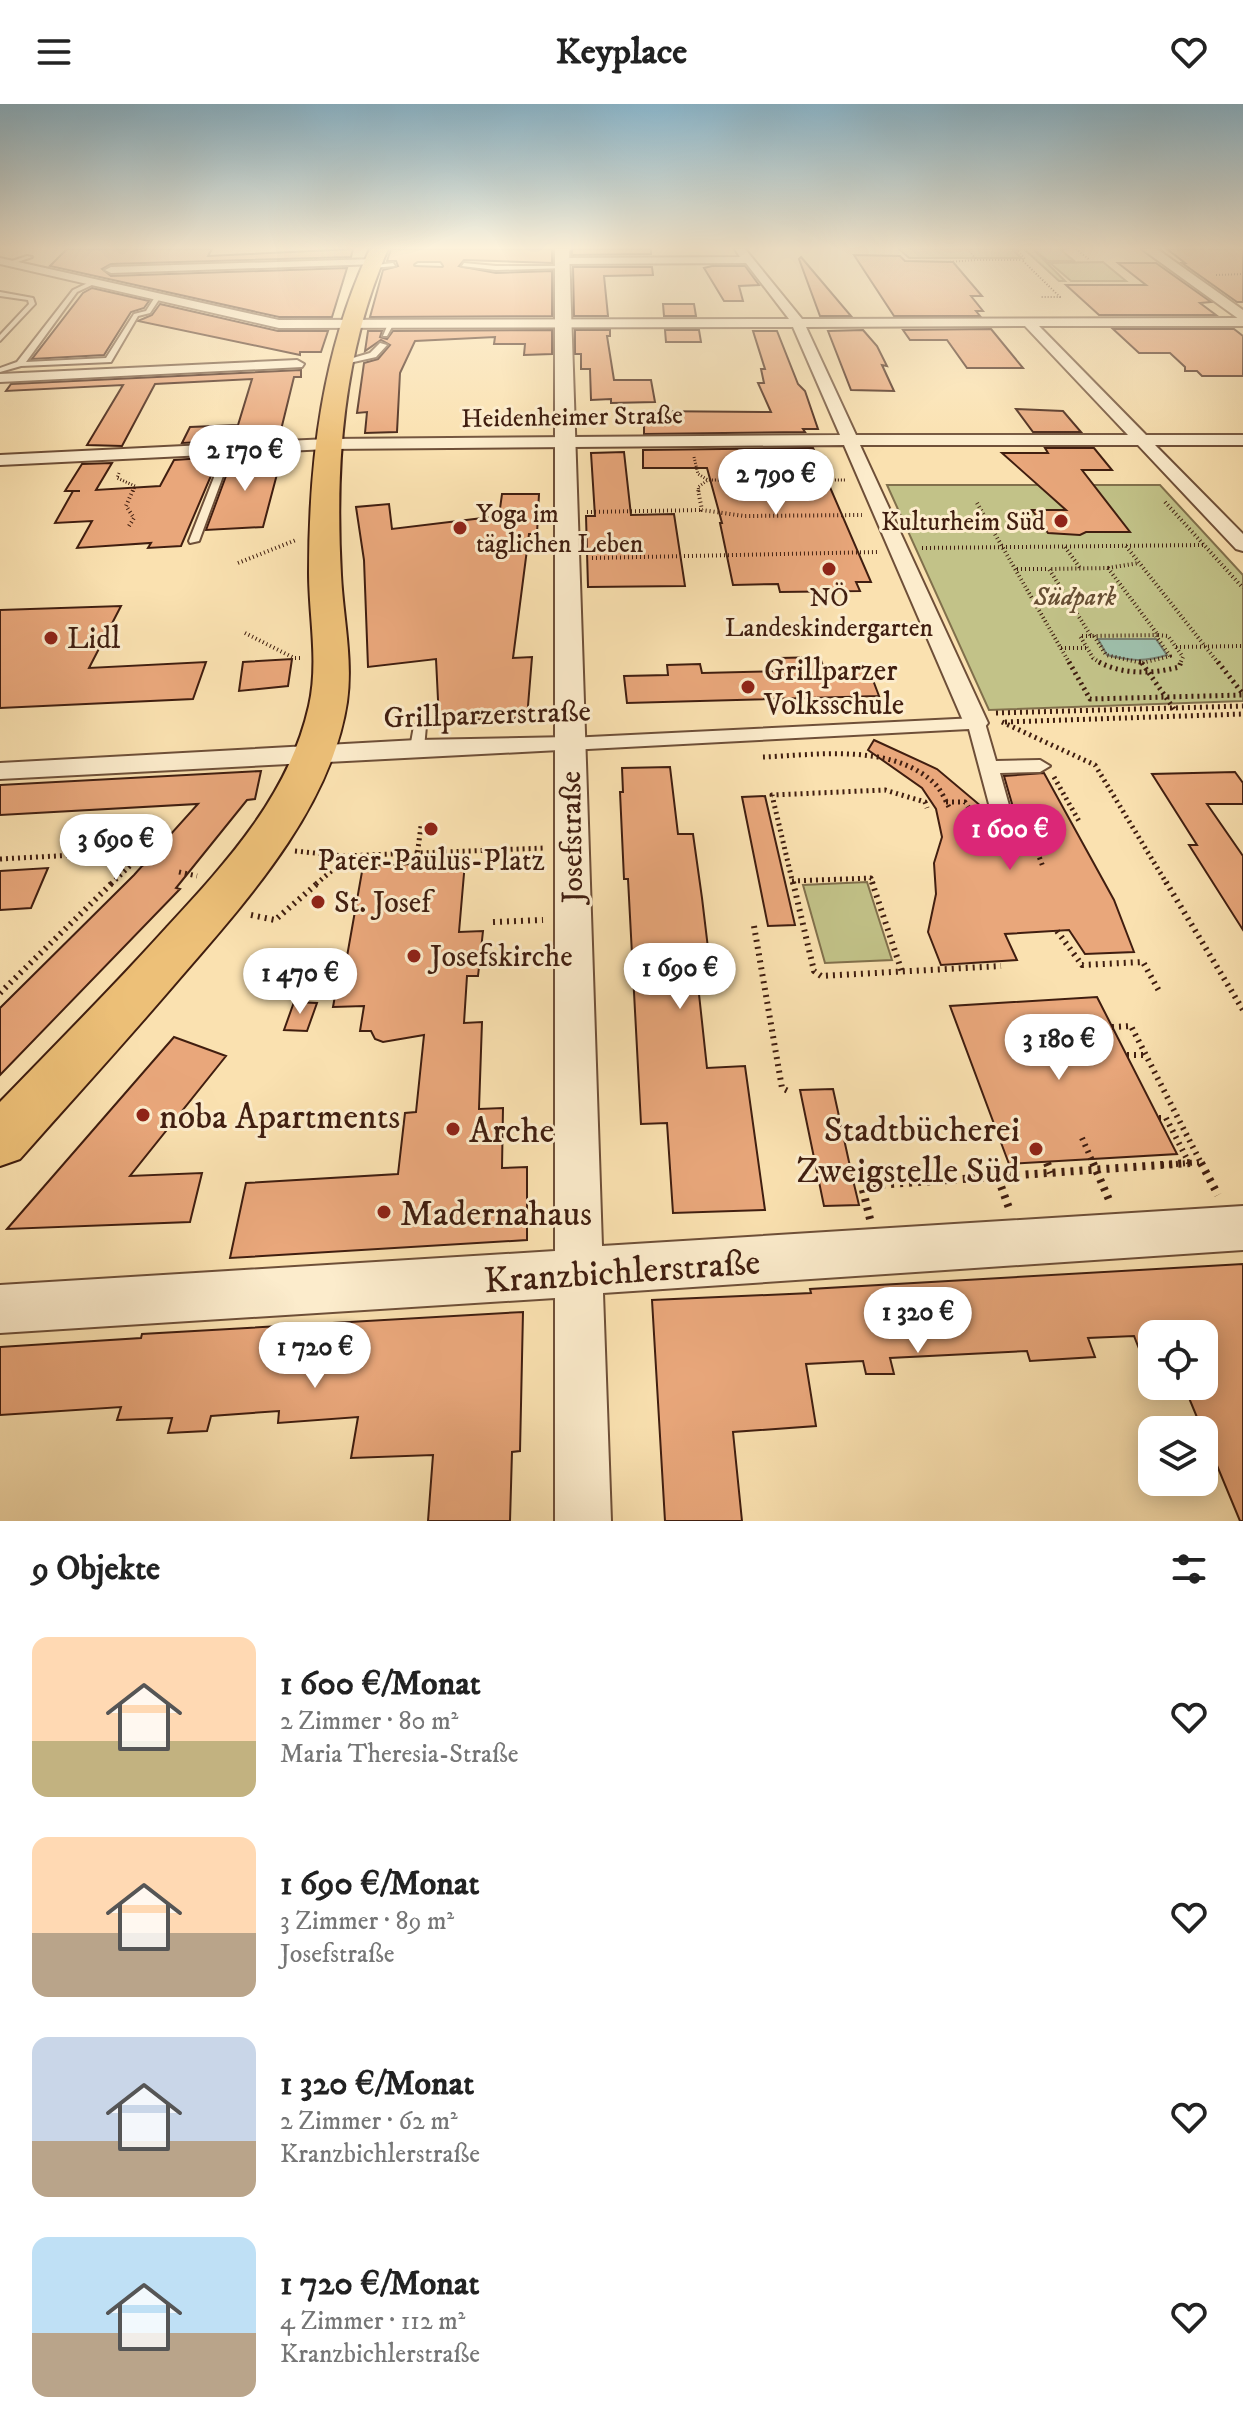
<!DOCTYPE html>
<html lang="de">
<head>
<meta charset="utf-8">
<style>
  body { margin:0; font-family:"IM FELL DW Pica",serif; background:#f2f2f2; color:#222; height:100vh; display:flex; flex-direction:column; font-size:30px; white-space:nowrap }
  * { box-sizing:border-box; margin:0 }
  p { font-size:26px; color:#767676 }
  .icon { flex:none; width:44px; height:44px; fill:none; stroke:currentColor; stroke-width:2; stroke-linecap:round; stroke-linejoin:round }
  .map { position:relative; height:1417px; overflow:hidden }
  .sheet { display:flex; flex-direction:column; background:#fff; flex:1 }
  .sheet>* { flex:none }
  .controls { position:absolute; left:1138px; top:1216px; display:grid; gap:16px }
  .controls a { display:grid; place-items:center; width:80px; height:80px; border-radius:16px; background:#fff; box-shadow:0 4px 20px #0003; font-size:40px }
  .price { position:absolute; translate:-50% -68px; padding:0 18px; border-radius:28px; background:#fff; color:#222; font-size:26px; line-height:52px; filter:drop-shadow(0 2px 4px #0008) }
  .price::after { content:''; position:absolute; left:50%; top:48px; width:24px; height:18px; margin-left:-12px; background:inherit; clip-path:polygon(0 0,100% 0,50% 100%) }
  .price.active { background:#db2777; color:#fff }
  ul { padding:0; list-style:none }
  li { display:flex; align-items:center; gap:24px; height:200px; padding:0 32px }
  li span { display:grid; place-items:center; flex:none; width:224px; height:160px; border-radius:16px; color:#555 }
  li>.icon { margin-inline-start:auto }
  span .icon { width:96px; height:96px; fill:#fffc; stroke-width:1 }
  li b { font-size:34px }
  h2 { display:flex; justify-content:space-between; align-items:center; height:96px; padding:0 32px; font-size:34px }
  header { display:flex; justify-content:space-between; align-items:center; height:104px; padding:0 32px; background:#fff; font-size:36px; font-weight:800 }
  .map>svg:first-child { display:block }
</style>
</head>
<body>
<header><svg class="icon" aria-label="menu" viewBox="0 0 24 24"><path d="M4 6h16M4 12h16M4 18h16"/></svg>Keyplace<svg class="icon" aria-label="heart" viewBox="0 0 24 24"><path d="M12 20l-8-8c-3-5 5-10 8-4 3-6 11-1 8 4z"/></svg></header>
<div class="map">
<svg width="1243" height="1417" viewBox="0 0 1243 1417">
  <rect width="100%" height="100%" fill="#fae1b0"/>
  <filter id="stains"><feTurbulence type="fractalNoise" baseFrequency=".0025" numOctaves="4"/><feColorMatrix values="0 0 0 0 .2 0 0 0 0 .09 0 0 0 0 .02 0 0 0 .5 -.17"/></filter>
  <radialGradient id="worn" r=".72"><stop offset=".6" stop-color="#630" stop-opacity="0"/><stop offset="1" stop-color="#630" stop-opacity=".3"/></radialGradient>
  <path fill="#c2c288" stroke="#81704c" stroke-width="2" d="M 899,145 L 1067,145 L 1061,146 L 1074,157 L 1048,157 L 1033,145 L 1065,177 L 1059,177 L 1024,145 L 1014,147 L 1021,154 L 909,154 Z
    M 1103,158 L 1126,177 L 1071,177 L 1050,159 Z
    M 887,381 L 1160,381 L 1243,471 L 1243,597 L 989,606 Z
    M 867,778 L 892,856 L 825,859 L 803,781 Z"/>
  <path fill="#9ebeaa" stroke="#787e6c" stroke-width="2" d="M 1098,535 L 1156,535 L 1167,551 C 1145,558 1130,557 1107,551 Z"/>
  <path fill="#e9a77b" stroke="#401e10" stroke-width="2" d="M 67,145 L 212,145 L 208,152 L 353,145 L 351,153 L 111,160 L 102,165 L 111,172 L 347,164 L 332,213 L 279,213 L 50,162 Z
    M 391,145 L 552,145 L 552,159 L 464,156 L 459,162 L 496,169 L 552,167 L 552,212 L 370,213 L 383,166 L 398,162 L 396,157 L 387,157 Z
    M 572,145 L 651,145 L 651,150 L 572,151 Z
    M 1167,145 L 1243,145 L 1243,198 L 1237,198 L 1182,159 L 1185,159 Z
    M 854,151 L 900,152 L 905,157 L 953,158 L 982,192 L 971,192 L 983,207 L 976,207 L 980,212 L 894,212 Z
    M 801,153 L 851,212 L 820,212 L 799,155 Z
    M 1118,159 L 1156,159 L 1211,198 L 1200,199 L 1216,211 L 1099,211 L 1066,181 L 1146,181 Z
    M 712,162 L 745,162 L 759,181 L 739,182 L 743,197 L 724,197 L 704,164 Z
    M 573,163 L 652,163 L 653,171 L 604,172 L 608,212 L 574,212 Z
    M 92,184 L 149,197 L 144,204 L 131,208 L 104,251 L 32,255 L 83,189 Z
    M 160,200 L 278,227 L 328,227 L 321,248 L 300,248 L 300,251 L 138,217 L 152,211 Z
    M 663,200 L 694,200 L 696,212 L 664,212 Z
    M 991,225 L 1023,264 L 967,264 L 947,236 L 910,236 L 903,226 Z
    M 1113,225 L 1234,225 L 1243,232 L 1243,272 L 1202,272 L 1197,267 L 1185,267 L 1185,263 L 1170,249 L 1139,249 Z
    M 552,226 L 552,250 L 524,251 L 525,240 L 494,240 L 495,233 L 415,237 L 400,269 L 397,328 L 365,329 L 367,308 L 357,309 L 364,259 L 378,255 L 390,241 L 381,236 L 365,247 L 368,227 L 382,227 L 380,233 L 387,235 L 393,227 Z
    M 575,226 L 610,226 L 610,232 L 607,232 L 614,276 L 651,276 L 655,298 L 611,299 L 611,295 L 591,296 L 590,265 L 581,265 L 581,250 L 575,250 Z
    M 665,226 L 699,226 L 701,238 L 666,238 Z
    M 863,226 L 877,242 L 887,262 L 882,261 L 894,287 L 851,286 L 828,227 Z
    M 753,227 L 777,227 L 798,280 L 805,287 L 818,325 L 803,325 L 805,328 L 644,330 L 644,307 L 771,308 L 758,279 L 764,279 L 761,265 L 765,265 Z
    M 301,266 L 301,273 L 294,273 L 279,334 L 182,339 L 190,323 L 238,321 L 252,275 L 155,280 L 122,342 L 87,341 L 123,281 L 6,287 L 11,280 Z
    M 1016,305 L 1063,307 L 1081,328 L 1033,328 Z
    M 813,344 L 871,478 L 856,478 L 860,487 L 780,488 L 778,480 L 733,481 L 720,419 L 722,419 L 707,364 L 643,364 L 643,346 Z
    M 1045,344 L 1094,344 L 1112,366 L 1082,366 L 1130,428 L 1086,428 L 1080,431 L 1048,429 L 1032,406 L 1066,406 L 1002,349 L 1048,349 Z
    M 624,348 L 631,411 L 674,410 L 685,482 L 588,483 L 586,412 L 595,412 L 591,349 Z
    M 274,351 L 272,355 L 281,355 L 263,423 L 206,426 L 233,353 Z
    M 219,353 L 181,442 L 148,444 L 151,439 L 77,444 L 92,417 L 55,419 L 73,387 L 80,387 L 65,387 L 82,360 L 112,359 L 96,386 L 160,382 L 174,356 Z
    M 502,390 L 539,390 L 537,430 L 529,430 L 513,554 L 532,553 L 527,614 L 439,616 L 436,555 L 368,563 L 364,456 L 356,403 L 389,400 L 392,425 L 499,412 Z
    M 121,502 L 89,564 L 206,558 L 193,595 L 0,604 L 0,506 Z
    M 820,553 L 824,565 L 868,563 L 879,592 L 627,599 L 624,572 L 668,571 L 667,561 L 700,560 L 702,569 L 784,567 L 780,554 Z
    M 292,555 L 288,582 L 239,587 L 243,558 Z
    M 874,636 L 937,665 L 988,708 L 994,731 L 1007,740 L 1017,733 L 1023,738 L 1004,672 L 1044,669 L 1114,796 L 1134,848 L 1085,850 L 1069,826 L 1005,830 L 1017,856 L 941,861 L 928,828 L 936,790 L 934,759 L 942,733 L 936,705 L 922,684 L 868,646 Z
    M 670,663 L 678,730 L 693,730 L 702,794 L 708,844 L 694,844 L 707,964 L 745,962 L 765,1106 L 673,1109 L 667,1019 L 641,1020 L 628,775 L 624,775 L 620,688 L 623,688 L 622,664 Z
    M 261,667 L 255,695 L 247,696 L 176,784 L 180,785 L 0,971 L 0,904 L 134,771 L 198,700 L 0,711 L 0,681 Z
    M 1235,668 L 1243,679 L 1243,700 L 1207,700 L 1243,752 L 1243,826 L 1189,741 L 1197,741 L 1152,670 Z
    M 765,692 L 795,821 L 768,822 L 742,693 Z
    M 465,758 L 459,828 L 483,827 L 478,872 L 467,872 L 464,919 L 482,918 L 479,1005 L 503,1004 L 502,1064 L 527,1063 L 527,1136 L 230,1154 L 246,1079 L 398,1070 L 405,1009 L 416,1008 L 424,931 L 383,938 L 375,935 L 371,927 L 360,927 L 364,902 L 333,903 L 338,875 L 343,875 L 363,762 Z
    M 48,764 L 31,804 L 0,806 L 0,767 Z
    M 1097,893 L 1177,1050 L 1009,1060 L 950,902 Z
    M 294,898 L 317,899 L 307,927 L 284,926 Z
    M 174,933 L 226,952 L 130,1072 L 202,1069 L 190,1118 L 7,1125 Z
    M 833,985 L 853,1076 L 859,1101 L 824,1102 L 800,986 Z
    M 1243,1160 L 1243,1417 L 1240,1417 L 1184,1282 L 1204,1282 L 1204,1230 L 1152,1230 L 1151,1275 L 1134,1232 L 1088,1234 L 1095,1253 L 1030,1257 L 1027,1247 L 890,1254 L 894,1270 L 866,1270 L 863,1257 L 806,1260 L 816,1322 L 733,1328 L 742,1417 L 665,1417 L 652,1196 L 811,1189 L 810,1185 Z
    M 523,1208 L 520,1347 L 512,1348 L 510,1417 L 428,1417 L 433,1351 L 351,1354 L 358,1313 L 278,1319 L 279,1307 L 211,1312 L 207,1327 L 168,1329 L 172,1314 L 117,1316 L 121,1303 L 0,1311 L 0,1243 L 141,1234 L 142,1230 Z"/>
  <g fill="none" stroke-linecap="round" stroke-linejoin="round">
    <g stroke="#6e4f38" stroke-width="4">
      <path id="service" d="M 27,152 L 32,153 L 9,161 L 6,159 Z
        M 393,159 L 395,162 L 372,164 L 369,162 Z
        M 440,159 L 442,162 L 415,161 L 418,159 Z
        M 464,159 L 496,162 L 562,162 L 565,164 L 496,166 L 462,162 Z
        M 92,177 L 94,180 L 77,188 L 26,258 L 106,254 L 134,210 L 146,207 L 155,193 L 160,194 L 150,209 L 138,212 L 111,258 L 21,262 L 0,268 L 0,264 L 17,258 L 73,186 Z
        M 0,188 L 33,194 L 35,200 L 0,237 L 0,231 L 29,200 L 28,196 L 0,192 Z
        M 388,220 L 393,221 L 387,232 L 383,232 Z
        M 380,239 L 387,241 L 376,253 L 340,261 L 336,259 L 370,249 Z
        M 226,343 L 233,345 L 199,437 L 190,439 L 189,437 Z
        M 420,618 L 426,622 L 424,644 L 417,648 L 410,644 L 414,622 Z"/>
    </g>
    <g stroke="#6e4f38" stroke-width="4">
      <path id="pedestrian" d="M 976,614 L 985,619 L 996,657 L 1040,656 L 1050,662 L 1040,668 L 1000,669 L 1017,730 L 1007,737 L 997,730 L 969,625 L 569,646 L 560,640 L 569,634 Z"/>
    </g>
    <g stroke="#6e4f38" stroke-width="4">
      <path id="minor" d="M 735,145 L 745,145 L 802,215 L 1243,214 L 1243,222 L 1039,222 L 1146,331 L 1243,331 L 1243,341 L 1155,341 L 1243,430 L 1243,447 L 1236,445 L 1138,341 L 860,341 L 988,619 L 984,624 L 968,624 L 964,619 L 844,341 L 328,345 L 0,361 L 0,351 L 328,335 L 840,331 L 793,223 L 279,224 L 0,160 L 0,154 L 279,216 L 789,215 L 746,159 L 562,160 L 557,157 L 562,154 L 740,153 ZM 1025,222 L 1128,331 L 856,331 L 806,223 Z
        M 374,155 L 378,156 L 378,160 L 111,169 L 105,166 L 111,163 Z
        M 297,256 L 304,260 L 302,263 L 0,278 L 0,270 Z
        M 569,633 L 578,635 L 581,640 L 578,645 L 0,675 L 0,659 L 417,636 Z"/>
    </g>
    <g stroke="#6e4f38" stroke-width="4">
      <path id="tertiary" d="M 555,145 L 569,145 L 602,1142 L 1243,1102 L 1243,1146 L 603,1189 L 611,1417 L 555,1417 L 555,1194 L 0,1229 L 0,1181 L 555,1147 Z
        M 1142,145 L 1157,145 L 1243,206 L 1243,218 Z"/>
    </g>
    <g stroke="#401e10" stroke-width="4">
      <path id="primary" d="M 370,145 L 388,145 C 343,248 335,360 341,471 C 343,513 353,555 347,598 C 331,704 248,795 180,874 C 128,935 73,995 20,1055 L 0,1062 L 0,998 C 56,940 113,883 167,823 C 227,758 289,691 309,602 C 319,558 309,513 309,469 C 309,357 322,247 370,145 Z"/>
    </g>
    <path stroke="#401e10" stroke-width="2" stroke-dasharray="1 2" stroke-linecap="butt" d="M 929,145 L 990,145
      M 967,145 L 977,156 L 1022,156
      M 1016,145 L 1025,155 L 1022,156 L 1060,193 L 1041,193
      M 1076,145 L 1090,156
      M 947,158 L 976,156
      M 1216,171 L 1243,170"/>
    <path stroke="#401e10" stroke-width="3" stroke-dasharray="1 2" stroke-linecap="butt" d="M 694,353 L 698,370 L 708,376 L 845,376
      M 119,369 L 117,374 L 135,382 L 133,388
      M 699,388 L 698,383 L 708,376"/>
    <path stroke="#401e10" stroke-width="4" stroke-dasharray="1 3" stroke-linecap="butt" d="M 698,386 L 702,406 L 744,412 L 862,411
      M 1165,398 L 1243,484
      M 977,399 L 1070,560
      M 587,408 L 702,406
      M 129,422 L 134,414 L 126,402 L 133,386
      M 1126,442 L 1219,560
      M 1065,443 L 1080,464
      M 922,444 L 1204,441
      M 592,454 L 878,448
      M 238,459 L 296,436
      M 1108,464 L 1139,459
      M 1108,464 L 1158,531 L 1091,532 L 1049,465 Z
      M 1017,465 L 1049,465
      M 245,529 L 294,554 L 301,554
      M 1158,531 L 1168,532 L 1183,553 L 1180,560
      M 1091,532 L 1080,532 L 1093,554 L 1102,560
      M 1094,532 L 1106,551 L 1142,559 L 1170,552 L 1156,532
      M 1176,543 L 1243,542
      M 1061,544 L 1087,544"/>
    <path stroke="#401e10" stroke-width="5" stroke-dasharray="2 4" stroke-linecap="butt" d="M 1069,558 L 1090,595 L 1243,591
      M 1099,558 C 1123,571 1153,570 1179,563 L 1181,558
      M 1139,558 L 1145,558
      M 1218,558 L 1243,590
      M 1142,559 L 1174,605
      M 996,609 L 1243,602
      M 1002,618 L 1095,661 L 1167,780
      M 1005,618 L 1243,610
      M 763,653 C 816,651 890,639 933,678 C 941,685 945,696 950,705
      M 1054,673 L 1080,719
      M 946,698 L 965,698 L 978,718
      M 1031,731 L 1043,763
      M 295,747 L 343,752 L 545,744
      M 0,755 L 94,750 L 144,760
      M 416,760 L 421,722
      M 179,768 L 197,772
      M 792,777 L 871,774 L 873,780
      M 111,780 L 134,758
      M 316,780 L 341,759 L 343,752
      M 793,780 L 772,691 L 885,686 L 925,698 L 927,704"/>
    <path stroke="#401e10" stroke-width="6" stroke-dasharray="2 5" stroke-linecap="butt" d="M 793,778 L 814,867 L 821,872 L 1001,862
      M 872,778 L 902,868
      M 1166,778 L 1243,906
      M 251,811 L 275,816 L 319,778
      M 493,818 L 543,816
      M 754,822 L 782,984 L 788,987
      M 1057,827 L 1082,861 L 1143,858 L 1159,887
      M 0,889 L 113,778
      M 1112,923 L 1131,922 L 1202,1061
      M 1127,951 L 1146,951
      M 1159,1014 L 1166,1014 L 1189,1059
      M 1082,1034 L 1094,1061
      M 1162,1061 L 1201,1058"/>
    <path stroke="#401e10" stroke-width="8" stroke-dasharray="3 6" stroke-linecap="butt" d="M 1047,1059 L 1051,1069
      M 1093,1059 L 1110,1098
      M 1201,1059 L 1218,1091
      M 995,1066 L 1009,1104
      M 870,1115 L 862,1082 L 1190,1059"/>
    <use href="#service" fill="#fceccc" fill-rule="evenodd"/>
    <use href="#pedestrian" fill="#fceccc" fill-rule="evenodd"/>
    <use href="#minor" fill="#fceccc" fill-rule="evenodd"/>
    <use href="#tertiary" fill="#fceccc" fill-rule="evenodd"/>
    <use href="#primary" fill="#edc078" fill-rule="evenodd"/>
  </g>
  <linearGradient id="sky" x2="0" y2="1"><stop stop-color="#8ab8cf"/><stop offset="0.42" stop-color="#fdf2db"/><stop offset="1" stop-color="#fdf2db" stop-opacity="0"/></linearGradient>
  <rect width="1243" height="343" fill="url(#sky)"/>
  <g fill="#8f2418" stroke="#fceccc" stroke-width="3">
    <circle cx="1061" cy="417" r="8"/>
    <circle cx="460" cy="424" r="8"/>
    <circle cx="829" cy="465" r="8"/>
    <circle cx="51" cy="534" r="8"/>
    <circle cx="748" cy="583" r="8"/>
    <circle cx="431" cy="725" r="8"/>
    <circle cx="318" cy="798" r="8"/>
    <circle cx="414" cy="852" r="8"/>
    <circle cx="143" cy="1011" r="8"/>
    <circle cx="453" cy="1025" r="8"/>
    <circle cx="1036" cy="1045" r="8"/>
    <circle cx="384" cy="1108" r="8"/>
  </g>
  <g text-anchor="middle" stroke-width="6" stroke-linejoin="round" paint-order="stroke">
    <g font-size="26" fill="#401e10" stroke="#fceccc">
      <text transform="translate(572 312) rotate(-1)" y="9">Heidenheimer Straße</text>
    </g>
    <g font-size="26" fill="#401e10" stroke="#fceccc" text-anchor="start">
      <text x="476" y="418">Yoga im<tspan x="476" dy="30">täglichen Leben</tspan></text>
      <text x="1045" y="426" text-anchor="end">Kulturheim Süd</text>
      <text x="829" y="502" text-anchor="middle">NÖ<tspan x="829" dy="30">Landeskindergarten</tspan></text>
    </g>
    <g font-size="26" font-style="italic" fill="#674f34" stroke="#fceccc">
      <text x="1075" y="501">Südpark</text>
    </g>
    <g font-size="30" fill="#401e10" stroke="#fceccc" text-anchor="start">
      <text x="67" y="544">Lidl</text>
      <text x="764" y="576">Grillparzer<tspan x="764" dy="34">Volksschule</tspan></text>
      <text x="431" y="766" text-anchor="middle">Pater-Paulus-Platz</text>
      <text x="334" y="808">St. Josef</text>
      <text x="430" y="862">Josefskirche</text>
    </g>
    <g font-size="30" fill="#401e10" stroke="#fceccc">
      <text transform="translate(487 610) rotate(-2)" y="10">Grillparzerstraße</text>
      <text transform="translate(571 733) rotate(-91)" y="10">Josefstraße</text>
    </g>
    <g font-size="36" fill="#401e10" stroke="#fceccc" text-anchor="start">
      <text x="159" y="1024">noba Apartments</text>
      <text x="1020" y="1037" text-anchor="end">Stadtbücherei<tspan x="1020" dy="41">Zweigstelle Süd</tspan></text>
      <text x="469" y="1038">Arche</text>
      <text x="400" y="1121">Madernahaus</text>
    </g>
    <g font-size="36" fill="#401e10" stroke="#fceccc">
      <text transform="translate(622 1166) rotate(-4)" y="13">Kranzbichlerstraße</text>
    </g>
  </g>
  <rect width="100%" height="100%" filter="url(#stains)"/>
  <rect width="100%" height="100%" fill="url(#worn)"/>
</svg>
<div class="controls">
<a><svg class="icon" aria-label="locate" viewBox="0 0 24 24"><circle cx="12" cy="12" r="6"/><path d="M12 2v4M12 18v4M2 12h4M18 12h4"/></svg></a>
<a><svg class="icon" aria-label="layers" viewBox="0 0 24 24"><path d="M12 4l9 5-9 5-9-5zM3 14l9 5 9-5"/></svg></a>
</div>
<b class="price" style="left:245px;top:389px">2 170 €</b>
<b class="price" style="left:776px;top:413px">2 790 €</b>
<b class="price active" style="left:1010px;top:768px">1 600 €</b>
<b class="price" style="left:116px;top:778px">3 690 €</b>
<b class="price" style="left:680px;top:907px">1 690 €</b>
<b class="price" style="left:300px;top:912px">1 470 €</b>
<b class="price" style="left:1059px;top:978px">3 180 €</b>
<b class="price" style="left:918px;top:1251px">1 320 €</b>
<b class="price" style="left:315px;top:1286px">1 720 €</b>
</div>
<section class="sheet">
<h2>9 Objekte<svg class="icon" aria-label="filters" viewBox="0 0 24 24"><path d="M4 7h16M4 17h16"/><circle cx="9" cy="7" r="2"/><circle cx="15" cy="17" r="2"/></svg></h2>
<ul>
<li><span style="background:linear-gradient(#ffd9b3 65%,#c2b280 0)"><svg class="icon" aria-label="home" viewBox="0 0 24 24"><path d="M3 11l9-7 9 7M6 9v11h12V9"/></svg></span><div><b>1 600 €/Monat</b><p>2 Zimmer · 80 m²</p><p>Maria Theresia-Straße</p></div><svg class="icon" aria-label="heart" viewBox="0 0 24 24"><path d="M12 20l-8-8c-3-5 5-10 8-4 3-6 11-1 8 4z"/></svg></li>
<li><span style="background:linear-gradient(#ffd9b3 60%,#b9a48a 0)"><svg class="icon" aria-label="home" viewBox="0 0 24 24"><path d="M3 11l9-7 9 7M6 9v11h12V9"/></svg></span><div><b>1 690 €/Monat</b><p>3 Zimmer · 89 m²</p><p>Josefstraße</p></div><svg class="icon" aria-label="heart" viewBox="0 0 24 24"><path d="M12 20l-8-8c-3-5 5-10 8-4 3-6 11-1 8 4z"/></svg></li>
<li><span style="background:linear-gradient(#c9d6e8 65%,#b9a48a 0)"><svg class="icon" aria-label="home" viewBox="0 0 24 24"><path d="M3 11l9-7 9 7M6 9v11h12V9"/></svg></span><div><b>1 320 €/Monat</b><p>2 Zimmer · 62 m²</p><p>Kranzbichlerstraße</p></div><svg class="icon" aria-label="heart" viewBox="0 0 24 24"><path d="M12 20l-8-8c-3-5 5-10 8-4 3-6 11-1 8 4z"/></svg></li>
<li><span style="background:linear-gradient(#bfe0f5 60%,#b9a48a 0)"><svg class="icon" aria-label="home" viewBox="0 0 24 24"><path d="M3 11l9-7 9 7M6 9v11h12V9"/></svg></span><div><b>1 720 €/Monat</b><p>4 Zimmer · 112 m²</p><p>Kranzbichlerstraße</p></div><svg class="icon" aria-label="heart" viewBox="0 0 24 24"><path d="M12 20l-8-8c-3-5 5-10 8-4 3-6 11-1 8 4z"/></svg></li>
</ul>
</section>
</body>
</html>
